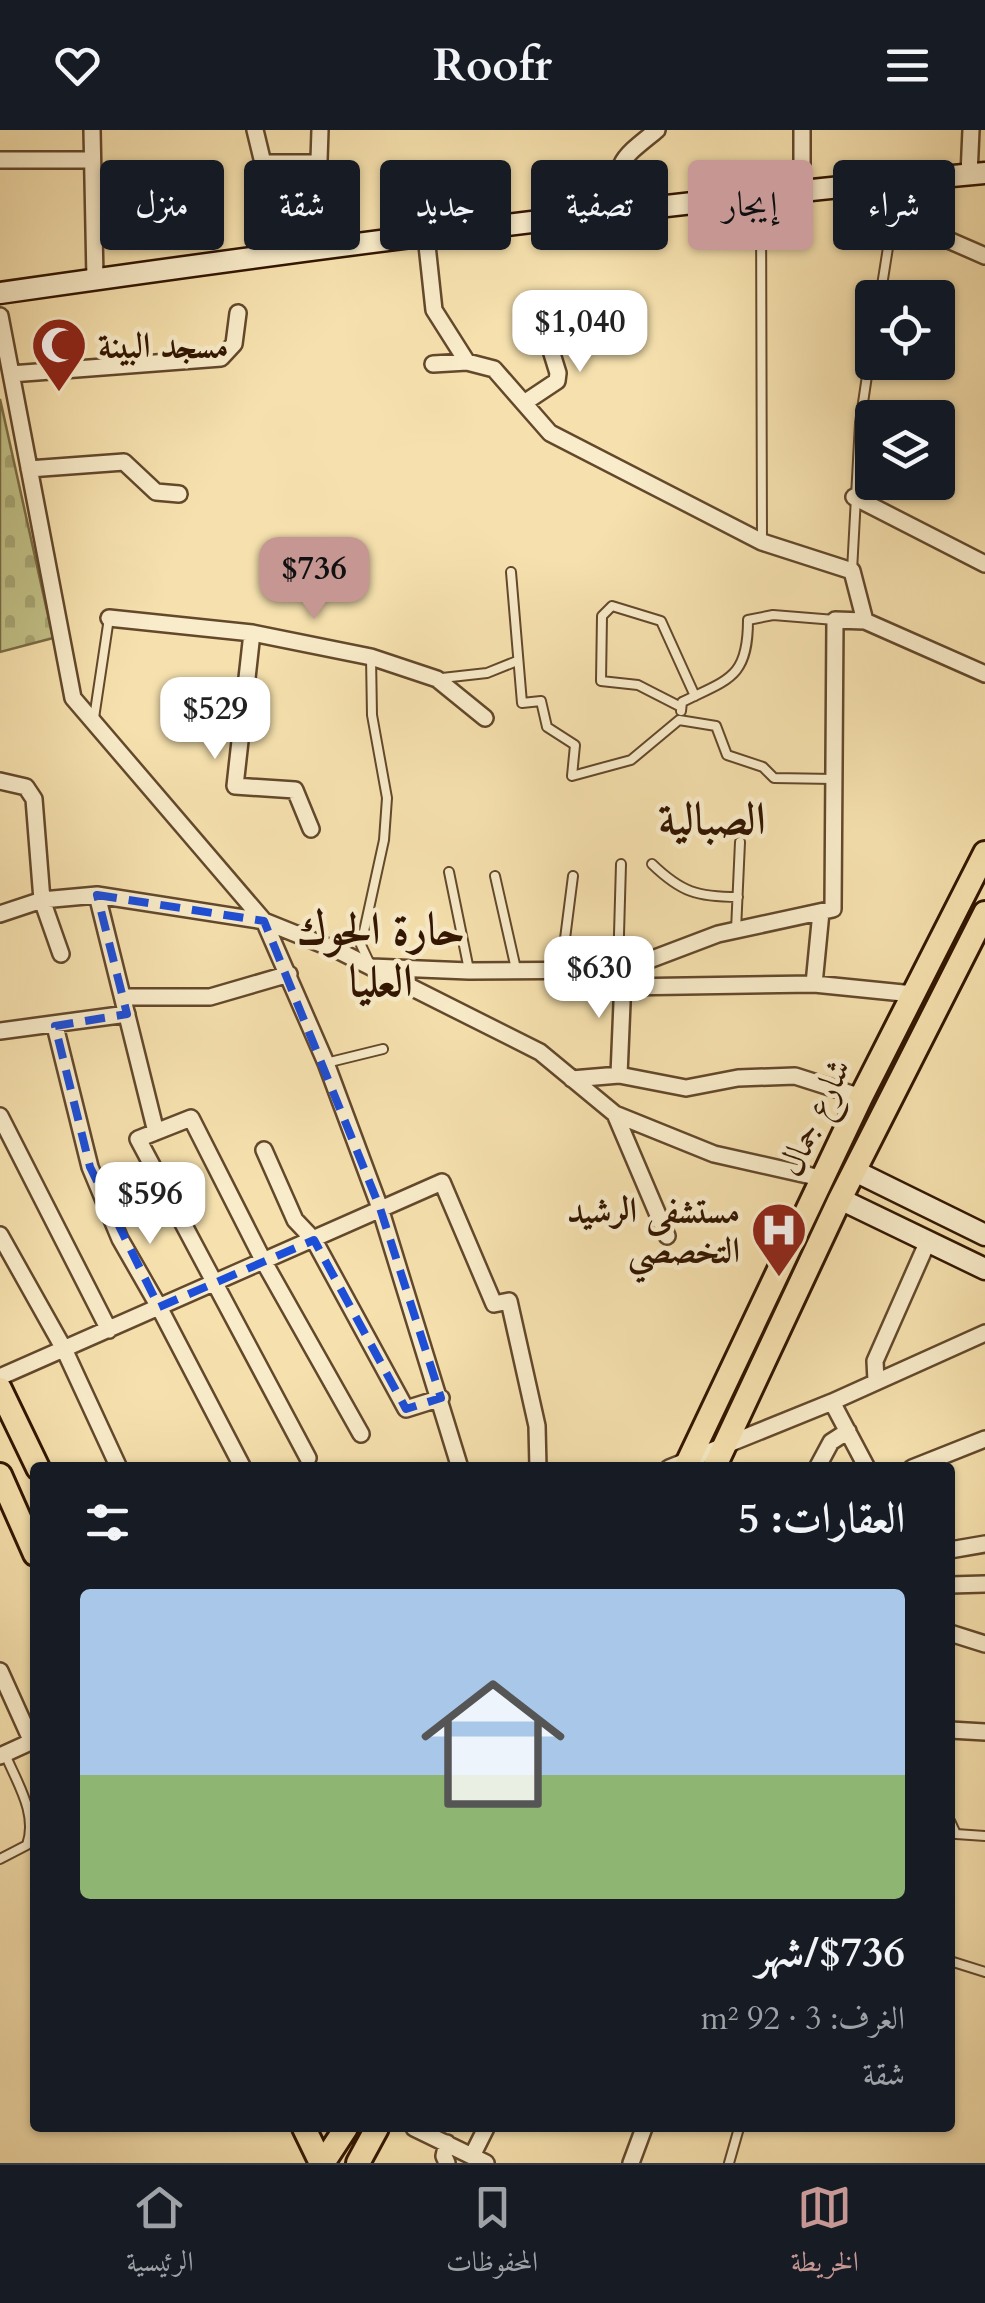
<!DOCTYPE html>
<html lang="ar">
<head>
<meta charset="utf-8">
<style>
  body { margin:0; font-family:Cardo,Amiri,serif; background:#242831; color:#f1f3f6; direction:rtl; height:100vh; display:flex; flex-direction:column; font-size:38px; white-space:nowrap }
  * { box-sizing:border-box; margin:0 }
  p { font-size:32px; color:#9ea1a6 }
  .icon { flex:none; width:55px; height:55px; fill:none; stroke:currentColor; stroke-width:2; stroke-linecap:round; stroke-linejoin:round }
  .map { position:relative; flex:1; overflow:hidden; direction:ltr }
  .details { position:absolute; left:30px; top:1332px; width:925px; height:670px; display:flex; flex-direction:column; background:#171b24; border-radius:10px; box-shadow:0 2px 8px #0004; direction:rtl }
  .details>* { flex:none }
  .hud { position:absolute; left:30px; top:30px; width:925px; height:90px; direction:rtl; display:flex; gap:20px }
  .fabs { position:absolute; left:855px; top:150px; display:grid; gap:20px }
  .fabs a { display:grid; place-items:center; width:100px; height:100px; border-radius:10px; background:#171b24; box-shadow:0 2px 8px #0004; font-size:50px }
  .price { position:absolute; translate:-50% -85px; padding:0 22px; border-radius:20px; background:#fff; color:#222; font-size:32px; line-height:65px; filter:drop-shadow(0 2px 5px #0008) }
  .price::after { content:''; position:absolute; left:50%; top:60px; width:30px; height:22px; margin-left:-15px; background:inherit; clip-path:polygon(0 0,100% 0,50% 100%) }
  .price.current { background:#c59692; color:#111 }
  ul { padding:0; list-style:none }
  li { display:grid; align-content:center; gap:20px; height:530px; padding:0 50px }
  li span { display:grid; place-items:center; height:310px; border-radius:10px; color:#555 }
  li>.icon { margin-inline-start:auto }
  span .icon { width:180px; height:180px; fill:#fffc; stroke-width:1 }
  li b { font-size:42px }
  h2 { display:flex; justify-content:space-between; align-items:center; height:120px; padding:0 50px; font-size:42px }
  .pill { padding:0 35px; border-radius:10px; background:#171b24; box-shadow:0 2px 8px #0004; font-size:35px; line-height:90px }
  .pill.current { background:#c59692; color:#111 }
  header { display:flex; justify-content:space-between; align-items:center; height:130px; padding:0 50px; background:#171b24; font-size:45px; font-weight:800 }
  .menu { display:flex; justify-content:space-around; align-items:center; height:140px; border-top:2px solid #363941; background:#171b24; font-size:28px; color:#9ea1a6 }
  .menu a { display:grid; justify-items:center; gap:5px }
  .menu .current { color:#c59692 }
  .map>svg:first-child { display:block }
</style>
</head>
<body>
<header><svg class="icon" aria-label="menu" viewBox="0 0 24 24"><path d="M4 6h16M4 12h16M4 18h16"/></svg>Roofr<svg class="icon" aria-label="heart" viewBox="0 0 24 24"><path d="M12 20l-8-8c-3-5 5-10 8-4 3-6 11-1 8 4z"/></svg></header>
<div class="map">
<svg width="985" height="2033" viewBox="0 0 985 2033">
  <defs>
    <pattern id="cemetery-stones" width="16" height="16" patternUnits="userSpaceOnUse" patternTransform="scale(2.5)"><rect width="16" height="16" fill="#c1c187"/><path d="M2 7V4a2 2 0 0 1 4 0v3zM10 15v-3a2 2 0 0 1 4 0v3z" fill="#a6a573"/></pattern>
  </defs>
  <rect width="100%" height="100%" fill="#f6e1ae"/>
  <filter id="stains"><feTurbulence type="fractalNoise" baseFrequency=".002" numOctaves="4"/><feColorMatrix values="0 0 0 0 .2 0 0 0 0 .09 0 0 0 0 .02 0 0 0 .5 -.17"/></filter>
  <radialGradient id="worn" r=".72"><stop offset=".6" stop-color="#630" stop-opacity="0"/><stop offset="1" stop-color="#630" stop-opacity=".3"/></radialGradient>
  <path fill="url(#cemetery-stones)" stroke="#7a6b44" stroke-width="2.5" d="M 0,269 L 53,508 L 0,522 Z"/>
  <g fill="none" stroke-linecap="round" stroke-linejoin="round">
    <g stroke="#63482c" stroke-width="12">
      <path id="lane" d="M 761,68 L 762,412
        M 880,168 L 893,86
        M 852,441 L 860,293 L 872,212
        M 511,442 L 522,573 L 541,571 L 547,597 L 575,615 L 572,646 L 631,630 L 679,590 L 716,596 L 727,625 L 763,637 L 774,648 L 834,649
        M 442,548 L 487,543 L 517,531
        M 681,577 L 638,555 L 601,551 L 602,486 L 612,476 L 661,491 L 695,566
        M 681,581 L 682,572 C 729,549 748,548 748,490 L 773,485 L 835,490
        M 94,588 L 109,488
        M 652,734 C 681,762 697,767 738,767
        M 449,742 L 469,840
        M 495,746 L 516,839
        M 736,800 L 740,712
        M 369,832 L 361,815 L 384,710 L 387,668 L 372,585 L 371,527
        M 618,839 L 621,734
        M 561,840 L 573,746
        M 326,933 L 383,919
        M 950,1691 L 956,1704 L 985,1706
        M 0,1729 L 27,1715 C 38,1684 17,1653 5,1624
        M 950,1831 L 985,1842
        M 729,2033 L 739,1998"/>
    </g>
    <g stroke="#63482c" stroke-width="20">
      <path id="street" d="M 92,0 L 95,149
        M 255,0 L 263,33 L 258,126
        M 802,0 L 802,60
        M 0,30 L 91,30
        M 263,33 L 319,33
        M 969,45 L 971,0
        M 876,53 L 889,73 L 893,86 L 985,126
        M 619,82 C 615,32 618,31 657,0
        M 426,106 L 434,180 L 467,232
        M 316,120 L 320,0
        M 0,186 L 73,568 L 264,791 L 326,933 L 380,1078 L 460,1338
        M 433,234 L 467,232 L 494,239 L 550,303 L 762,412 L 852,441 L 865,491
        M 11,244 L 221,228 L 234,214 L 238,183
        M 524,273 L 557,251 L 558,243 L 540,185
        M 29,339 L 124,332 L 156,362 L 179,364
        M 854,367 L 985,434
        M 109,488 L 252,503 L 371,527 L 437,549 L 485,588
        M 252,503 L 235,656 L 295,660 L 311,699
        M 0,651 L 26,657 L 34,669 L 42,770 L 61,824
        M 97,765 L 156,1002
        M 0,784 L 42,770 L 97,765 L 264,791 L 341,822 L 540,922 L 615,984 L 667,1106
        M 371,837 L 469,841 L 623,840 L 718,804 L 833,779 L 835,490 L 865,491 L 985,544
        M 814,854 L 821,782
        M 623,857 L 814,854 L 913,864
        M 123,867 L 210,867 L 289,844
        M 55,896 L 90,1037 L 120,1109 L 159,1177 L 243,1338
        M 0,901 L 127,884
        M 619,945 L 623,849
        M 572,949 L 619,945 L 686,958 L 738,948 L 795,946 L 861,967
        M 615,984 L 714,1024 L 825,1049
        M 0,986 L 109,1200
        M 264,1020 L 295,1090 L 314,1110 L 406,1279 L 441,1268
        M 0,1105 L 64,1219 L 119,1338
        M 0,1247 L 442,1052 L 494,1174 L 509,1171 L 537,1296 L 538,1338
        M 876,1251 L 875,1231 L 928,1111
        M 832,1272 L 867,1338
        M 308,1328 L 138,1009 L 191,988 L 264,1132 L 361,1304
        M 669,1338 L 832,1272 L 985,1203
        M 817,1338 L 831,1312 L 848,1301
        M 912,1338 L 985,1309
        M 950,1420 L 985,1414
        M 950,1455 L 985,1454
        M 950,1503 L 985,1514
        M 0,1541 L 32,1612
        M 950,1600 L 985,1602
        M 0,1626 L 35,1610
        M 414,1998 L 486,2033
        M 472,2026 L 486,1998
        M 447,2033 L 444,2026 L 447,2013
        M 631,2033 L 644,1998"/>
    </g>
    <g stroke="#321501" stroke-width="25">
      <path id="secondary" d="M 0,163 C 327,116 656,73 985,43
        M 855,1041 L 985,1105
        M 840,1069 L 985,1139"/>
    </g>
    <g stroke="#321501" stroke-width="28">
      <path id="primary" d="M 0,1259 L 38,1338
        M 685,1338 L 861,967 L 985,723
        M 714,1338 L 840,1069 L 985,783
        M 0,1345 L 35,1424
        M 304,1998 L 321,2033
        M 323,2033 L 346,1998
        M 358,2033 L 377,1998"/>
    </g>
    <use href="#lane" stroke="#f9ecca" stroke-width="8"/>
    <use href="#street" stroke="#f9ecca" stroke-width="15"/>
    <use href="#secondary" stroke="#f9ecca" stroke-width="20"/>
    <use href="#primary" stroke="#f6e1ae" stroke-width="22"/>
  </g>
  <path fill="none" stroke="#1d4ed8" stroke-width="8" stroke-dasharray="20 12" stroke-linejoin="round" d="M 97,765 L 264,791 L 380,1078 L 441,1268 L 406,1279 L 314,1110 L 159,1177 L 90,1037 L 55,896 L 127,884 Z"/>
  <defs>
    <g id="mosque-pin" transform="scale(2.875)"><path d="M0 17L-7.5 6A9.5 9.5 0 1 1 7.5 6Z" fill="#8f2418" stroke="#f9ecca"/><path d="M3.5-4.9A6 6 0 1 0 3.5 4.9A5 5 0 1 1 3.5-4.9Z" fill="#fff"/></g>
    <g id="hospital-pin" transform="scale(2.875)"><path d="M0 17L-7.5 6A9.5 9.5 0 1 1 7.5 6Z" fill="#8f2418" stroke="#f9ecca"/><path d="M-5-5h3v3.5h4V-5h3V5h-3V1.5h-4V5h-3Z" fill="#fff"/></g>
  </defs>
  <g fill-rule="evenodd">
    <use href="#mosque-pin" x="59" y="215"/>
    <use href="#hospital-pin" x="779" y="1100"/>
  </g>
  <g text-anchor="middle" stroke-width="9" stroke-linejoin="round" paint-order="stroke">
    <g font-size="35" font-weight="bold" fill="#321501" stroke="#f9ecca" text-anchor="start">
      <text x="98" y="227">مسجد البينة</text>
      <text x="740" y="1092" text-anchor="end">مستشفى الرشيد<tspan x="740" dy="40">التخصصي</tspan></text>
    </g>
    <g font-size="35" fill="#321501" stroke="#f9ecca">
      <text transform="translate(814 987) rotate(-65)" y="12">شارع جمال</text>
    </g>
    <g font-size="45" font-weight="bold" fill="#321501" stroke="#f9ecca">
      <text x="712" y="704">الصبالية</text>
      <text x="381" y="814">حارة الحوك<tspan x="381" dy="52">العليا</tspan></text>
    </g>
  </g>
  <rect width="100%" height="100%" filter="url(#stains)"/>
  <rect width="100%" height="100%" fill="url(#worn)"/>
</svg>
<div class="fabs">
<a><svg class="icon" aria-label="locate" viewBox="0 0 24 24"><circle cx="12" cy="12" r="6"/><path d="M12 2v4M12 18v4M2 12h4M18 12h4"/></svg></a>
<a><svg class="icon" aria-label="layers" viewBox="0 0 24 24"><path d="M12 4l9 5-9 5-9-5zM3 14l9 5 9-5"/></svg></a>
</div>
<b class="price" style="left:580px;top:245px">$1,040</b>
<b class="price current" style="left:314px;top:492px">$736</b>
<b class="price" style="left:215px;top:632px">$529</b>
<b class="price" style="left:599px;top:891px">$630</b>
<b class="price" style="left:150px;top:1117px">$596</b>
<div class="hud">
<a class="pill">شراء</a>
<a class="pill current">إيجار</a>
<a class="pill">تصفية</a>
<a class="pill">جديد</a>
<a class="pill">شقة</a>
<a class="pill">منزل</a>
</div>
<section class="details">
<h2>العقارات: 5<svg class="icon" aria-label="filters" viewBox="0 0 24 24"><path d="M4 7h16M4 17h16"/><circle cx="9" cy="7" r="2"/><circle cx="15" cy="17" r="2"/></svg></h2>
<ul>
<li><span style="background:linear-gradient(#a9c7e8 60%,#8fb573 0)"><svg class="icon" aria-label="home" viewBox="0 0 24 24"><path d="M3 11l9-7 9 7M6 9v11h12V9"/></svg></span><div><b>$736/شهر</b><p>الغرف: 3 · 92 m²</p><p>شقة</p></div></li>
</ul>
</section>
</div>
<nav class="menu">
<a class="current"><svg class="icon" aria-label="map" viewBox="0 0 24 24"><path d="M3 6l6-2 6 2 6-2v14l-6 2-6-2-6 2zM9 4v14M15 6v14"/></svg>الخريطة</a>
<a><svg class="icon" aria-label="saved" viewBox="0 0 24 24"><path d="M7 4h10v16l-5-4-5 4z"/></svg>المحفوظات</a>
<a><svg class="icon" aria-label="home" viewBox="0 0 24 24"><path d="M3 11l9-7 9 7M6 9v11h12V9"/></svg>الرئيسية</a>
</nav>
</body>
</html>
